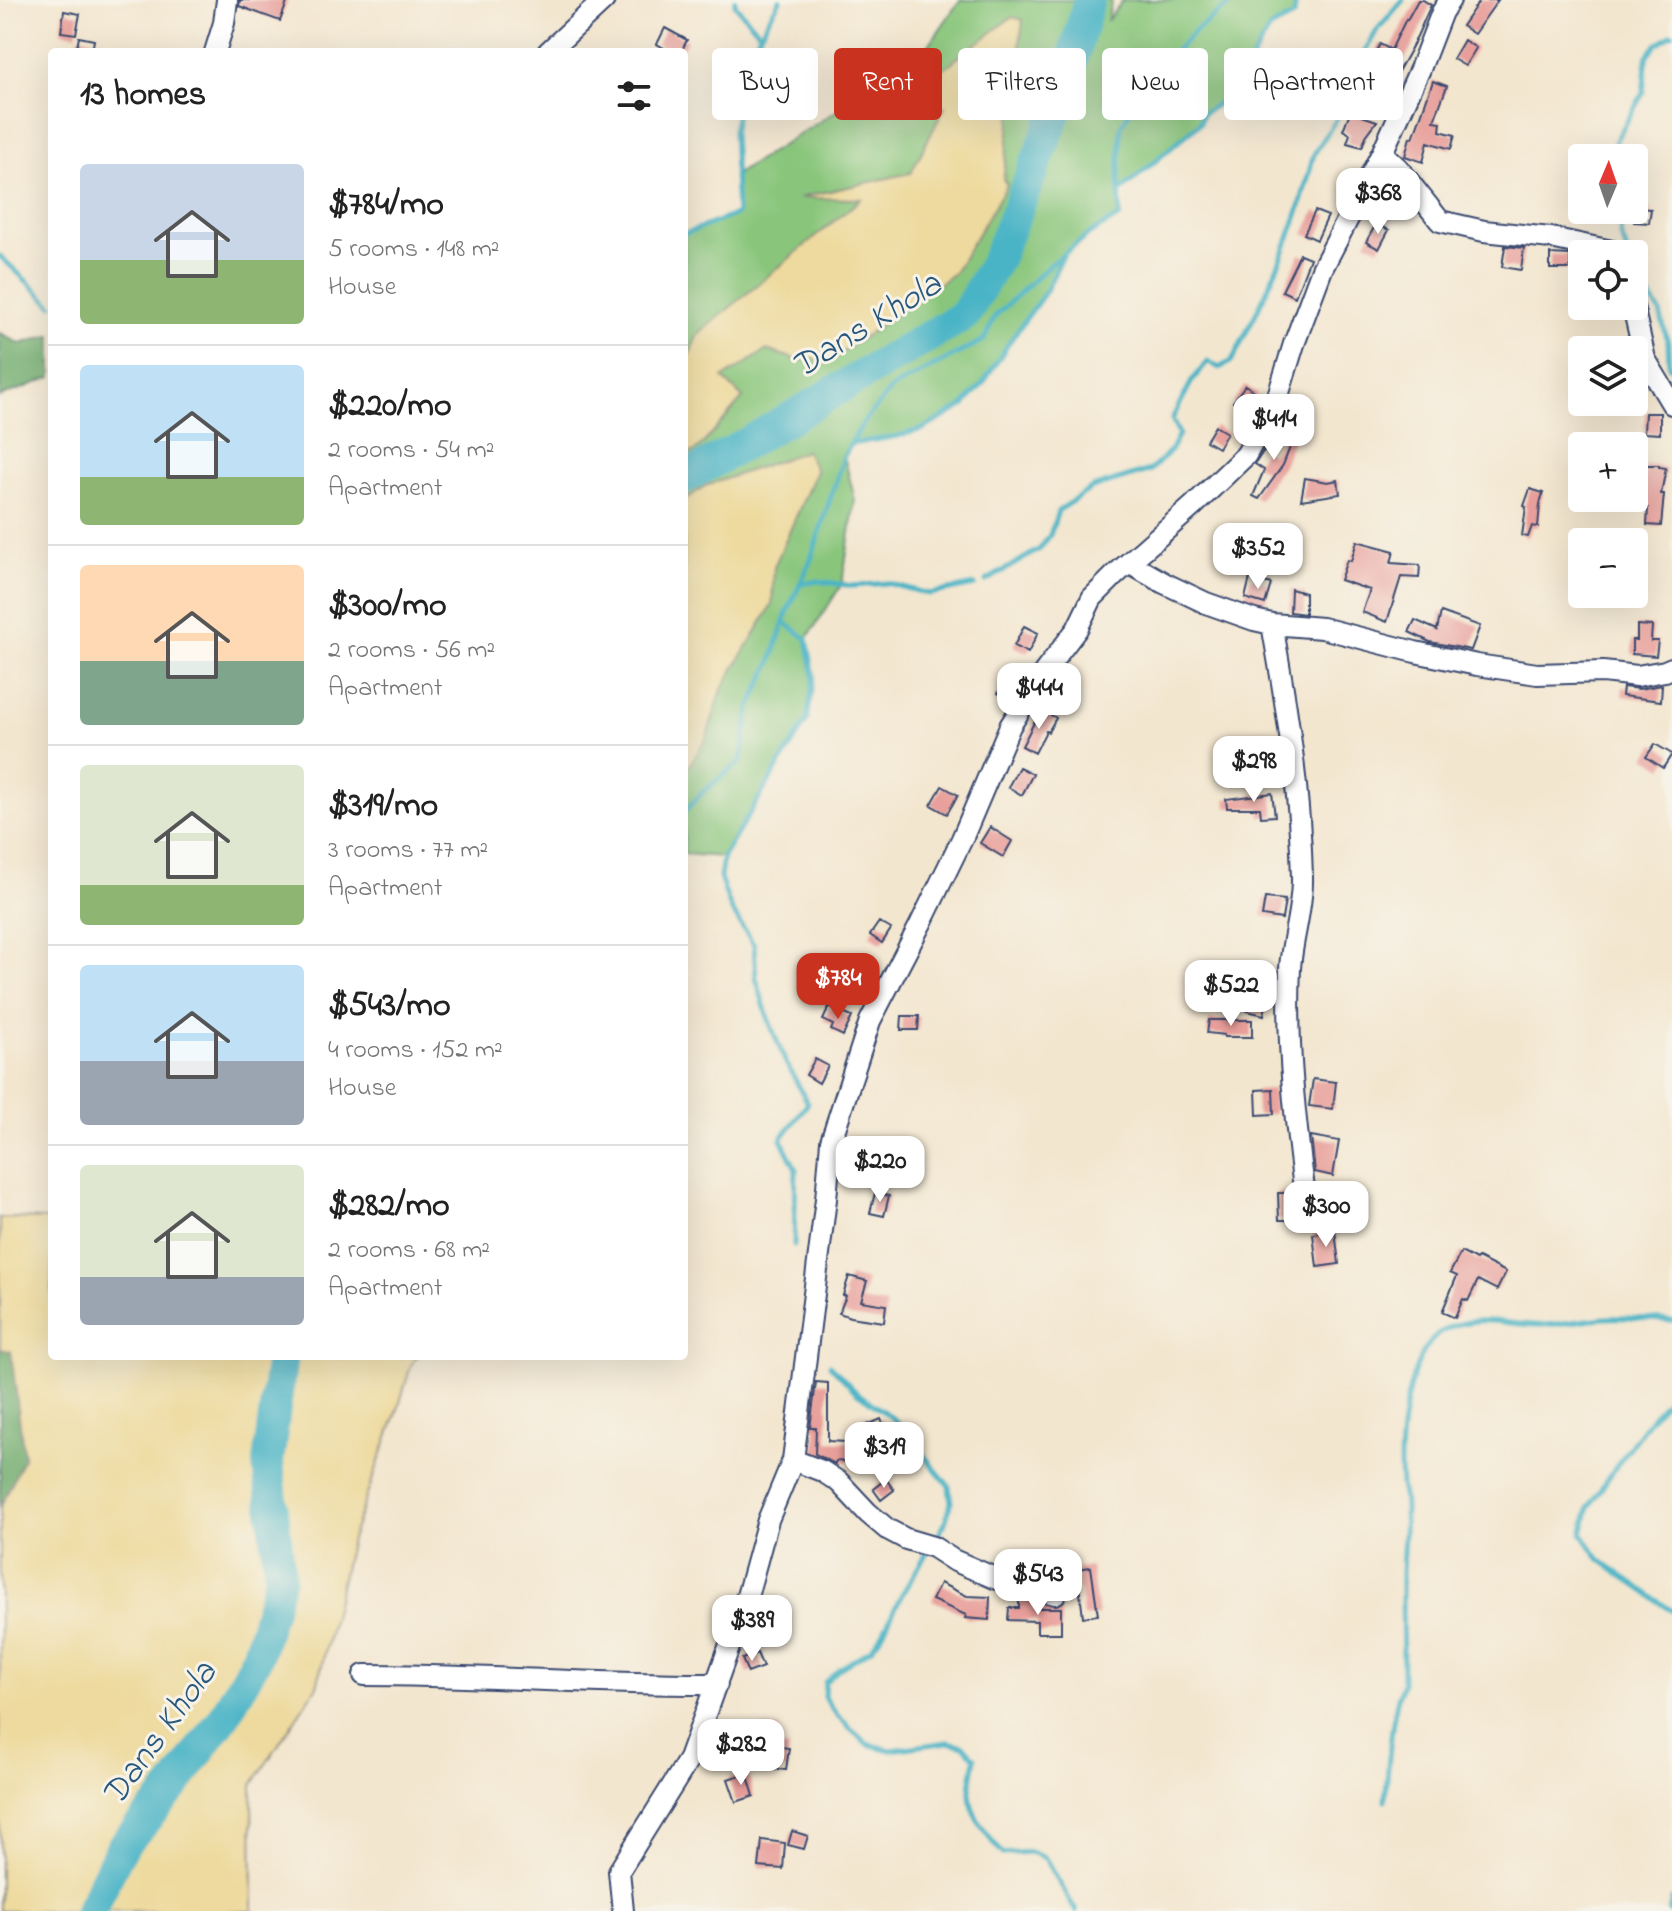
<!DOCTYPE html>
<html lang="en">
<head>
<meta charset="utf-8">
<style>
  body { margin:0; font-family:"Indie Flower",sans-serif; background:#f6f6f6; color:#222; height:100vh; display:flex; flex-direction:column; font-size:30px; white-space:nowrap }
  * { box-sizing:border-box; margin:0 }
  p { font-size:26px; color:#767676 }
  .icon { flex:none; width:44px; height:44px; fill:none; stroke:currentColor; stroke-width:2; stroke-linecap:round; stroke-linejoin:round }
  .map { position:relative; flex:1; overflow:hidden }
  .sheet { position:absolute; left:48px; top:48px; width:640px; height:1312px; display:flex; flex-direction:column; background:#fff; border-radius:8px; box-shadow:0 8px 32px #0002 }
  .sheet>* { flex:none }
  .guide { position:absolute; left:712px; top:48px; width:760px; height:72px; display:flex; gap:16px }
  .needle { width:52px; rotate:2deg }
  .buttons { position:absolute; left:1568px; top:144px; display:grid; gap:16px }
  .buttons a { display:grid; place-items:center; width:80px; height:80px; border-radius:8px; background:#fff; box-shadow:0 8px 32px #0002; font-size:40px }
  .price { position:absolute; translate:-50% -68px; padding:0 18px; border-radius:16px; background:#fff; color:#222; font-size:26px; line-height:52px; filter:drop-shadow(0 2px 4px #0008) }
  .price::after { content:''; position:absolute; left:50%; top:48px; width:24px; height:18px; margin-left:-12px; background:inherit; clip-path:polygon(0 0,100% 0,50% 100%) }
  .price.active { background:#c8321e; color:#fff }
  ul { padding:0; list-style:none }
  li { display:flex; align-items:center; gap:24px; height:200px; padding:0 32px }
  li+li { border-top:2px solid #e0e0e0 }
  li span { display:grid; place-items:center; flex:none; width:224px; height:160px; border-radius:8px; color:#555 }
  li>.icon { margin-inline-start:auto }
  span .icon { width:96px; height:96px; fill:#fffc; stroke-width:1 }
  li b { font-size:34px }
  h2 { display:flex; justify-content:space-between; align-items:center; height:96px; padding:0 32px; font-size:34px }
  .pill { padding:0 28px; border-radius:8px; background:#fff; box-shadow:0 8px 32px #0002; font-size:28px; line-height:72px }
  .pill.active { background:#c8321e; color:#fff }
  .map>svg:first-child { display:block }
</style>
</head>
<body>
<div class="map">
<svg width="1672" height="1911" viewBox="0 0 1672 1911">
  <rect width="100%" height="100%" fill="#f7f3e8"/>
  <filter id="ink" filterUnits="userSpaceOnUse"><feTurbulence type="fractalNoise" baseFrequency=".0125" numOctaves="2"/><feDisplacementMap in="SourceGraphic" scale="16" xChannelSelector="R" yChannelSelector="G"/><feConvolveMatrix kernelMatrix="1 2 1 2 8 2 1 2 1" color-interpolation-filters="sRGB"/></filter>
  <filter id="wash" filterUnits="userSpaceOnUse"><feTurbulence type="fractalNoise" baseFrequency=".006" numOctaves="4" result="noise"/><feDisplacementMap in="SourceGraphic" scale="32" xChannelSelector="R" yChannelSelector="G"/><feGaussianBlur stdDeviation="1.8" result="paint"/><feColorMatrix in="noise" values="0 0 0 0 0 0 0 0 0 0 0 0 0 0 0 0 0 1.4 0 .05"/><feComposite in="paint" operator="in"/></filter>
  <g filter="url(#wash)">
    <rect width="100%" height="100%" fill="#f3e6cf"/>
    <path fill="#89c67c" stroke="#527a6d" stroke-width="2" d="M 960,0 L 1112,0 L 1107,21 L 1123,0 L 1296,0 L 1294,16 L 1270,29 L 1233,90 L 1216,105 L 1203,113 L 1200,123 L 1119,192 L 1120,216 L 1091,233 L 1063,255 L 1046,291 L 1010,341 L 984,382 L 963,406 L 923,429 L 898,436 L 851,444 L 844,456 L 855,500 L 842,584 L 807,639 L 814,677 L 807,720 L 723,857 L 684,854 L 684,774 L 706,739 L 722,689 L 772,605 L 774,567 L 816,472 L 706,486 L 684,501 L 684,457 L 699,448 L 743,398 L 722,378 L 767,350 L 798,360 L 1007,185 L 1003,179 L 1022,20 L 907,97 L 945,106 L 911,173 L 803,197 L 862,199 L 698,334 L 684,369 L 684,234 L 737,214 L 735,175 L 920,58 Z"/>
    <path fill="#6eab6c" stroke="#446d65" stroke-width="2" d="M 0,333 L 20,344 L 52,335 L 52,377 L 0,397 Z
      M 0,1349 L 11,1351 L 24,1457 L 0,1508 Z"/>
    <path fill="#eeda9e" stroke="#84847e" stroke-width="2" d="M 1012,17 L 1023,20 L 1003,179 L 1007,185 L 954,273 L 833,359 L 798,360 L 767,350 L 723,378 L 743,398 L 699,448 L 684,457 L 684,369 L 698,334 L 861,199 L 799,198 L 911,173 L 945,107 L 906,97 Z
      M 806,451 L 816,471 L 774,567 L 772,605 L 722,689 L 706,739 L 684,774 L 684,501 L 705,486 Z
      M 0,1218 L 52,1219 L 52,1356 L 418,1356 L 411,1365 L 398,1409 L 351,1539 L 317,1686 L 252,1785 L 253,1911 L 0,1911 L 0,1508 L 24,1457 L 11,1351 L 0,1349 Z"/>
    <g fill="none" stroke-linecap="round" stroke-linejoin="round">
      <path stroke="#48b4c6" stroke-width="5" d="M 735,0 L 735,5 L 760,33
        M 1622,158 L 1615,142 L 1643,93 L 1647,56 L 1656,45 L 1672,34
        M 1119,192 L 1200,123 L 1203,113 L 1216,105 L 1233,90 L 1270,28 L 1294,16 L 1296,0
        M 1617,210 L 1621,236 L 1628,254
        M 684,234 L 737,214 L 733,131 L 750,51 L 780,0
        M 0,256 L 52,305
        M 1634,270 L 1660,312 L 1668,343 L 1669,367 L 1672,368
        M 851,444 L 898,436 L 923,429 L 963,406 L 984,382 L 1010,341 L 1046,291 L 1063,256
        M 986,581 L 1040,549 L 1050,535 L 1058,511 L 1092,488 L 1151,470 L 1170,451 L 1179,434 L 1172,419 L 1192,381 L 1208,361 L 1219,368 L 1232,361 L 1262,301 L 1283,254 L 1299,210 L 1314,154 L 1339,115 L 1351,74 L 1378,29 L 1403,0
        M 801,584 L 818,581 L 853,586 L 887,583 L 929,594 L 975,585
        M 784,622 L 807,639 L 814,677 L 807,720 L 723,857 L 720,878 L 731,909 L 754,945 L 756,978 L 768,1018 L 785,1061 L 808,1103 L 781,1139 L 796,1169 L 794,1245
        M 684,811 L 704,791 L 741,761 L 750,708 L 771,663 L 786,615 L 810,562 L 844,456 L 863,423 L 892,388 L 984,340 L 995,316 L 1052,263 L 1091,233 L 1120,216 L 1119,179 L 1121,126 L 1151,76 L 1195,31 L 1235,0
        M 830,1365 L 856,1392 L 895,1420 L 949,1486 L 951,1503 L 945,1523 L 934,1543
        M 1672,1395 L 1653,1415 L 1613,1471 L 1589,1507 L 1582,1534 L 1600,1560 L 1672,1611
        M 928,1551 L 902,1594 L 883,1633 L 871,1649 L 839,1669 L 825,1682 L 824,1697 L 837,1715 L 867,1744 L 891,1750 L 948,1742 L 964,1746 L 975,1758 C 974,1769 970,1780 970,1791 C 969,1815 989,1837 1003,1854 L 1030,1852 L 1045,1858 L 1076,1911
        M 1385,1800 C 1389,1767 1390,1712 1403,1683 C 1403,1649 1402,1614 1402,1580 C 1402,1556 1405,1531 1405,1507 C 1405,1499 1401,1491 1401,1483 C 1397,1443 1406,1353 1443,1331 C 1478,1311 1510,1327 1545,1325 C 1565,1324 1585,1319 1605,1318 C 1628,1317 1650,1319 1672,1321
        M 1669,1911 L 1672,1899"/>
      <path stroke="#48b4c6" stroke-width="32" d="M 684,478 L 747,443 L 965,315 L 997,259 L 1062,98 L 1089,0
        M 90,1911 L 121,1848 L 173,1788 L 224,1717 L 257,1657 L 280,1577 L 268,1462 L 282,1356"/>
    </g>
    <g id="blocks">
      <path fill="#e89e9a" d="M 240,0 L 288,0 L 280,21 L 239,6 Z
        M 1418,0 L 1423,0 L 1431,5 L 1414,43 L 1396,75 L 1381,67 L 1384,62 L 1374,56 L 1380,44 L 1391,50 L 1406,19 L 1407,20 Z
        M 1480,0 L 1498,0 L 1474,34 L 1462,26 Z
        M 64,11 L 80,14 L 76,34 L 61,32 Z
        M 665,28 L 687,40 L 681,52 L 671,52 L 657,44 Z
        M 79,37 L 94,40 L 92,52 L 76,52 Z
        M 1464,40 L 1476,48 L 1465,66 L 1453,59 Z
        M 1433,81 L 1447,86 L 1434,121 L 1441,122 L 1440,131 L 1455,135 L 1451,149 L 1428,142 L 1423,162 L 1405,156 L 1410,137 L 1413,138 Z
        M 1350,112 L 1377,121 L 1366,136 L 1362,147 L 1347,143 L 1350,134 L 1343,130 Z
        M 1395,185 L 1414,209 L 1413,210 L 1400,206 L 1396,213 L 1384,206 Z
        M 1635,208 L 1651,209 L 1649,223 L 1634,222 Z
        M 1315,211 L 1328,216 L 1317,240 L 1304,234 Z
        M 1376,224 L 1389,230 L 1379,249 L 1366,242 Z
        M 1505,246 L 1524,248 L 1521,270 L 1502,267 Z
        M 1300,254 L 1310,258 L 1295,297 L 1282,291 Z
        M 1550,254 L 1570,255 L 1570,269 L 1550,269 Z
        M 1245,385 L 1257,393 L 1246,410 L 1233,402 Z
        M 1645,413 L 1660,413 L 1660,434 L 1644,433 Z
        M 1293,424 L 1298,427 L 1283,465 L 1259,499 L 1253,496 L 1264,470 L 1255,464 L 1264,450 L 1272,454 Z
        M 1215,426 L 1227,433 L 1218,448 L 1206,441 Z
        M 1645,465 L 1659,465 L 1659,467 L 1666,468 L 1661,494 L 1664,494 L 1661,526 L 1647,525 L 1648,508 L 1642,508 Z
        M 1305,478 L 1328,482 L 1338,480 L 1340,494 L 1301,500 Z
        M 1530,489 L 1543,493 L 1540,504 L 1538,527 L 1532,526 L 1528,537 L 1522,536 L 1526,507 L 1524,506 Z
        M 1357,541 L 1394,551 L 1391,563 L 1420,565 L 1419,578 L 1401,577 L 1387,622 L 1362,612 L 1370,590 L 1340,580 L 1347,560 L 1351,561 Z
        M 1250,578 L 1271,584 L 1265,604 L 1245,598 Z
        M 1291,589 L 1305,593 L 1305,614 L 1290,612 Z
        M 1441,612 L 1480,626 L 1471,650 L 1430,642 L 1409,632 L 1415,620 L 1437,630 Z
        M 1637,625 L 1652,626 L 1651,641 L 1658,641 L 1656,656 L 1632,654 L 1632,640 L 1637,640 Z
        M 1024,626 L 1038,633 L 1028,653 L 1014,646 Z
        M 1005,679 L 1018,685 L 1011,700 L 998,693 Z
        M 1662,685 L 1661,701 L 1622,696 L 1623,687 L 1639,689 Z
        M 1041,709 L 1056,718 L 1048,732 L 1046,731 L 1035,753 L 1022,746 Z
        M 1655,744 L 1672,754 L 1663,768 L 1646,757 Z
        M 1019,767 L 1033,774 L 1022,795 L 1008,787 Z
        M 942,786 L 958,795 L 947,814 L 931,805 Z
        M 1272,793 L 1275,816 L 1261,817 L 1260,808 L 1227,808 L 1226,799 Z
        M 990,827 L 1012,841 L 1003,857 L 980,843 Z
        M 1265,898 L 1285,900 L 1282,919 L 1262,916 Z
        M 879,922 L 891,929 L 882,943 L 870,935 Z
        M 1252,986 L 1269,989 L 1264,1015 L 1247,1011 Z
        M 829,1007 L 852,1017 L 843,1036 L 831,1030 L 833,1025 L 823,1020 Z
        M 902,1016 L 919,1016 L 918,1030 L 901,1030 Z
        M 1209,1020 L 1252,1020 L 1252,1037 L 1224,1037 L 1224,1035 L 1207,1033 Z
        M 815,1059 L 828,1066 L 819,1083 L 806,1075 Z
        M 1313,1079 L 1336,1082 L 1333,1109 L 1309,1106 Z
        M 1273,1089 L 1274,1114 L 1257,1115 L 1256,1090 Z
        M 1311,1136 L 1339,1141 L 1333,1176 L 1315,1172 Z
        M 875,1193 L 889,1196 L 884,1216 L 870,1213 Z
        M 1278,1193 L 1291,1193 L 1295,1220 L 1279,1220 Z
        M 1335,1231 L 1339,1264 L 1317,1267 L 1313,1234 Z
        M 1461,1252 L 1476,1260 L 1478,1258 L 1506,1272 L 1497,1290 L 1478,1280 L 1468,1301 L 1463,1299 L 1455,1318 L 1442,1312 L 1457,1276 L 1450,1273 Z
        M 849,1276 L 867,1281 L 861,1301 L 886,1305 L 884,1322 L 850,1317 L 839,1313 L 846,1296 L 843,1295 Z
        M 816,1382 L 828,1383 L 828,1441 L 866,1443 L 860,1428 L 881,1419 L 890,1440 L 849,1456 L 849,1462 L 836,1461 L 835,1464 L 815,1454 L 816,1428 L 810,1428 Z
        M 886,1479 L 894,1490 L 881,1500 L 873,1489 Z
        M 1091,1567 L 1098,1615 L 1083,1617 L 1077,1569 Z
        M 940,1583 L 967,1596 L 990,1597 L 989,1620 L 965,1618 L 966,1615 L 932,1600 Z
        M 1019,1599 L 1034,1602 L 1034,1608 L 1061,1608 L 1061,1633 L 1037,1633 L 1037,1621 L 1008,1620 L 1009,1608 L 1019,1608 Z
        M 757,1653 L 763,1667 L 748,1673 L 742,1659 Z
        M 759,1727 L 779,1728 L 778,1742 L 759,1741 Z
        M 767,1745 L 789,1748 L 786,1770 L 764,1767 Z
        M 747,1773 L 754,1796 L 736,1802 L 728,1779 Z
        M 792,1831 L 808,1836 L 804,1849 L 788,1845 Z
        M 762,1840 L 785,1843 L 783,1869 L 759,1867 Z"/>
    </g>
  </g>
  <g filter="url(#ink)">
    <use href="#blocks" fill-opacity="0" stroke="#3b4a6f" stroke-width="2"/>
    <g fill="none" stroke-linecap="round" stroke-linejoin="round">
      <g stroke="#3b4a6f" stroke-width="24">
        <path id="street" d="M 215,52 L 224,23 L 227,0
          M 548,52 L 604,0
          M 1382,153 L 1398,168 L 1440,221 L 1484,231 L 1551,238 L 1612,251 L 1614,254
          M 1633,306 L 1645,359 L 1672,404
          M 1129,563 L 1164,583 L 1206,603 L 1254,620 L 1272,624 L 1322,628 L 1415,652 L 1477,665 L 1537,674 L 1603,672 L 1637,676 L 1665,671 L 1672,668
          M 1272,624 C 1287,708 1300,792 1302,877 C 1303,907 1292,938 1290,968 C 1286,1046 1296,1127 1306,1204
          M 793,1460 L 822,1471 L 839,1482 L 868,1513 L 887,1529 L 906,1539 L 933,1547 L 953,1560 L 997,1579 L 1055,1594
          M 364,1675 C 482,1675 599,1685 717,1684
          M 623,1911 L 619,1871 L 689,1759 L 746,1600 L 768,1520 L 793,1460 L 826,1199 L 831,1141 L 870,1021 L 920,925 L 962,839 L 1010,726 L 1045,671 L 1077,629 L 1092,598 L 1116,574 L 1193,506 L 1246,455 L 1277,399 L 1294,344 L 1322,269 L 1382,153 L 1420,69 L 1442,12 L 1450,0"/>
      </g>
      <use href="#street" stroke="#fff" stroke-width="20"/>
    </g>
  </g>
  <g text-anchor="middle" stroke-width="6" stroke-linejoin="round" paint-order="stroke">
    <g font-size="36" font-style="italic" fill="#28577d" stroke="#f7f3e8">
      <text transform="translate(865 323) rotate(-32)" y="13">Dans Khola</text>
      <text transform="translate(157 1732) rotate(-54)" y="13">Dans Khola</text>
    </g>
  </g>
</svg>
<div class="buttons">
<a><svg class="needle" viewBox="-14 -14 28 28"><path d="M0-13l5 13h-10z" fill="#e53935"/><path d="M0 13l5-13h-10z" fill="#767676"/></svg></a>
<a><svg class="icon" aria-label="locate" viewBox="0 0 24 24"><circle cx="12" cy="12" r="6"/><path d="M12 2v4M12 18v4M2 12h4M18 12h4"/></svg></a>
<a><svg class="icon" aria-label="layers" viewBox="0 0 24 24"><path d="M12 4l9 5-9 5-9-5zM3 14l9 5 9-5"/></svg></a>
<a>+</a>
<a>−</a>
</div>
<b class="price" style="left:1378px;top:236px">$368</b>
<b class="price" style="left:1274px;top:462px">$414</b>
<b class="price" style="left:1258px;top:591px">$352</b>
<b class="price" style="left:1039px;top:731px">$444</b>
<b class="price" style="left:1254px;top:804px">$298</b>
<b class="price active" style="left:838px;top:1021px">$784</b>
<b class="price" style="left:1231px;top:1028px">$522</b>
<b class="price" style="left:880px;top:1204px">$220</b>
<b class="price" style="left:1326px;top:1249px">$300</b>
<b class="price" style="left:884px;top:1490px">$319</b>
<b class="price" style="left:1038px;top:1617px">$543</b>
<b class="price" style="left:752px;top:1663px">$389</b>
<b class="price" style="left:741px;top:1787px">$282</b>
<div class="guide">
<a class="pill">Buy</a>
<a class="pill active">Rent</a>
<a class="pill">Filters</a>
<a class="pill">New</a>
<a class="pill">Apartment</a>
</div>
<section class="sheet">
<h2>13 homes<svg class="icon" aria-label="filters" viewBox="0 0 24 24"><path d="M4 7h16M4 17h16"/><circle cx="9" cy="7" r="2"/><circle cx="15" cy="17" r="2"/></svg></h2>
<ul>
<li><span style="background:linear-gradient(#c9d6e8 60%,#8fb573 0)"><svg class="icon" aria-label="home" viewBox="0 0 24 24"><path d="M3 11l9-7 9 7M6 9v11h12V9"/></svg></span><div><b>$784/mo</b><p>5 rooms · 148 m²</p><p>House</p></div></li>
<li><span style="background:linear-gradient(#bfe0f5 70%,#8fb573 0)"><svg class="icon" aria-label="home" viewBox="0 0 24 24"><path d="M3 11l9-7 9 7M6 9v11h12V9"/></svg></span><div><b>$220/mo</b><p>2 rooms · 54 m²</p><p>Apartment</p></div></li>
<li><span style="background:linear-gradient(#ffd9b3 60%,#7fa58c 0)"><svg class="icon" aria-label="home" viewBox="0 0 24 24"><path d="M3 11l9-7 9 7M6 9v11h12V9"/></svg></span><div><b>$300/mo</b><p>2 rooms · 56 m²</p><p>Apartment</p></div></li>
<li><span style="background:linear-gradient(#dfe7d0 75%,#8fb573 0)"><svg class="icon" aria-label="home" viewBox="0 0 24 24"><path d="M3 11l9-7 9 7M6 9v11h12V9"/></svg></span><div><b>$319/mo</b><p>3 rooms · 77 m²</p><p>Apartment</p></div></li>
<li><span style="background:linear-gradient(#bfe0f5 60%,#9aa5b1 0)"><svg class="icon" aria-label="home" viewBox="0 0 24 24"><path d="M3 11l9-7 9 7M6 9v11h12V9"/></svg></span><div><b>$543/mo</b><p>4 rooms · 152 m²</p><p>House</p></div></li>
<li><span style="background:linear-gradient(#dfe7d0 70%,#9aa5b1 0)"><svg class="icon" aria-label="home" viewBox="0 0 24 24"><path d="M3 11l9-7 9 7M6 9v11h12V9"/></svg></span><div><b>$282/mo</b><p>2 rooms · 68 m²</p><p>Apartment</p></div></li>
</ul>
</section>
</div>
</body>
</html>
